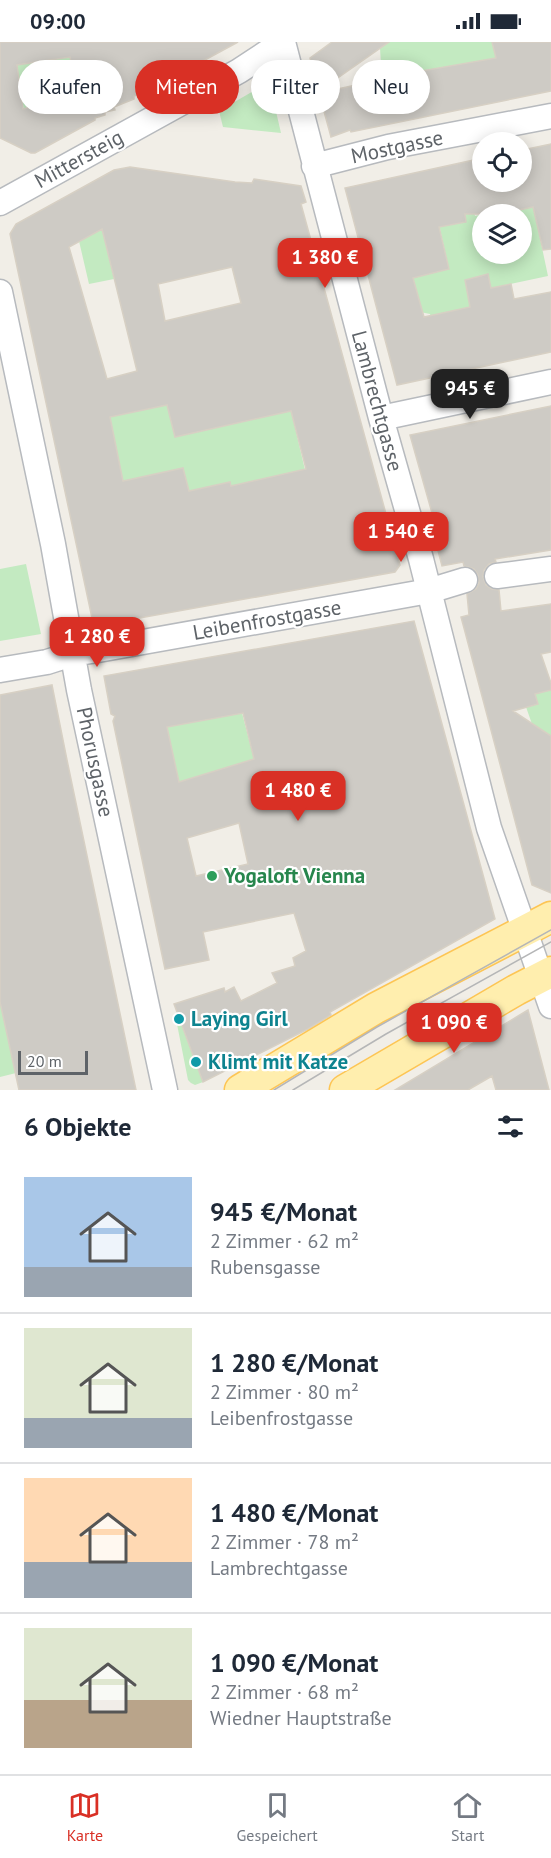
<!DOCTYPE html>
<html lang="de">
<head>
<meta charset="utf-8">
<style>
  body { margin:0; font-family:"PT Sans",sans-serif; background:#f2f2f3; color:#1f2937; height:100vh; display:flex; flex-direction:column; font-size:22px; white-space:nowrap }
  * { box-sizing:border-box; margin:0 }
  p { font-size:20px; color:#747a83 }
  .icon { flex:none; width:33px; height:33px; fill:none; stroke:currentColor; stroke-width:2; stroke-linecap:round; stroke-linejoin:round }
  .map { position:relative; height:1048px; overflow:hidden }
  .drawer { display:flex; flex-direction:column; background:#fff; flex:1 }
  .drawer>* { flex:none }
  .top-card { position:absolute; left:18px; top:18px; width:516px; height:54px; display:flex; gap:12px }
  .buttons { position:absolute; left:472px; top:90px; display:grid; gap:12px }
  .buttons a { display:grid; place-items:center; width:60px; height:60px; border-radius:50%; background:#fff; box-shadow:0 3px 15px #0003; font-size:30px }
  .scale { position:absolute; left:18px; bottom:15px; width:70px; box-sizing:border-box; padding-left:6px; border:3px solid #5e6368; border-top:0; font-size:16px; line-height:21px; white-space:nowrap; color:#5e6368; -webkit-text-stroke:4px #fff; paint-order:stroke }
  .price { position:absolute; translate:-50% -51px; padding:0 14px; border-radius:12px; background:#d93025; color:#fff; font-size:20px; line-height:39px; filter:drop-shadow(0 2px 3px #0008) }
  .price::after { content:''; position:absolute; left:50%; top:36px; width:18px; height:14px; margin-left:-9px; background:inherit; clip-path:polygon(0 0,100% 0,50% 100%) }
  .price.on { background:#222; color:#fff }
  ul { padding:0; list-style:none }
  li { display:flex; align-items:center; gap:18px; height:150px; padding:0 24px }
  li+li { border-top:2px solid #e0e1e3 }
  li span { display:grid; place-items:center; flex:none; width:168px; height:120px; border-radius:0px; color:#555 }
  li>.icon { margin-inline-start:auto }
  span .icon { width:72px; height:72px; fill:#fffc; stroke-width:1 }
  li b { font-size:26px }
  h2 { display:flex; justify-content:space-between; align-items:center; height:72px; padding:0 24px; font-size:26px }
  .pill { padding:0 21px; border-radius:27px; background:#fff; box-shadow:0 3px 15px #0003; font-size:21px; line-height:54px }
  .pill.on { background:#d93025; color:#fff }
  .status { display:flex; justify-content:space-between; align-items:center; height:42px; padding:0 30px; background:#fff; direction:ltr }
  .status svg { height:16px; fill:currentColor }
  .tabs { display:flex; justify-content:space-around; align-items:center; height:84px; border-top:2px solid #e0e1e3; background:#fff; font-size:16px; color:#747a83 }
  .tabs a { display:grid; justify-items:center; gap:3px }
  .tabs .on { color:#d93025 }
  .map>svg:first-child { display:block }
</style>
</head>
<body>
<div class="status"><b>09:00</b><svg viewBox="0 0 49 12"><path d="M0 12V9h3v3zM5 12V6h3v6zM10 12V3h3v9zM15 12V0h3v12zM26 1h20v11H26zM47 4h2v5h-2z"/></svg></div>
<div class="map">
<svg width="551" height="1048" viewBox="0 0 551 1048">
  <rect width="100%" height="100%" fill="#f1eee7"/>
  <path fill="#c3eac1" d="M 389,0 L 492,0 L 496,16 L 443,26 L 415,29 L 382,38 L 380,6 Z
    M 70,15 L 78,52 L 26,65 L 26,69 L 24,69 L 17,23 Z
    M 262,44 L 271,48 L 281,91 L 223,85 L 219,69 Z
    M 536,151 L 537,182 L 548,234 L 491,246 L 487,232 L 465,238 L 470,265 L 432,279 L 430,272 L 420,270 L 418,254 L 401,190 L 428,232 L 449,227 L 436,169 L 465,172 L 474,170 L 475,174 L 492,170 L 493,172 L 483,172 L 483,212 L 522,212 L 522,172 L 501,172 L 511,170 L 510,166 Z
    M 102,187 L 114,237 L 89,242 L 79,199 Z
    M 282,331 L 306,432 L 289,431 L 231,444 L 230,440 L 190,454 L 183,426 L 119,440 L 105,376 L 167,363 L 176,395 L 290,369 Z
    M 26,522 L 41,592 L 0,599 L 0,527 Z
    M 551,648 L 551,694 L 538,699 L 526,665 L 538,662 L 535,652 Z
    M 162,661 L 194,680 L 242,671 L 254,717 L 179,740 Z
    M 0,960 L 12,1014 L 28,1028 L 0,1035 Z
    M 177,971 L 203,1040 L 195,1043 L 191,1041 L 188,1038 L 175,972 Z"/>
  <path fill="#cecbc5" stroke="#d7d0c4" stroke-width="1.5" fill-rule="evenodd" d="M 0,0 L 238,0 L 144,51 L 134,54 L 134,57 L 114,65 L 115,68 L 105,70 L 105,73 L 95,76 L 95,78 L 35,111 L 31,111 L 0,96 ZM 70,15 L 78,52 L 23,67 L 17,23 Z
    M 332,0 L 389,0 L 319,49 L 310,16 Z
    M 492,0 L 551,0 L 551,49 L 351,90 L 350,88 L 331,95 L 319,51 L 406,32 L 412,26 L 416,30 L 496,16 Z
    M 551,102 L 551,207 L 543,208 L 533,165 L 501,172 L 465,172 L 466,180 L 439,185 L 449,227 L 413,236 L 424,275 L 470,265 L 465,238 L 488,232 L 491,246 L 511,242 L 514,257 L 551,250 L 551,310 L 397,343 L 345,146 L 483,116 L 483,140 L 522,140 L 522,108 Z
    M 130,125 L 235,140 L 252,141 L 254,137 L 301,144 L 306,160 L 301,162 L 400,523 L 395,530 L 101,583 L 92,576 L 10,192 L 16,182 L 114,128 ZM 102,187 L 137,329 L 107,337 L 69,205 ZM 232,225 L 241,261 L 165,279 L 158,242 ZM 167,363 L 175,395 L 291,369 L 306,427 L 231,444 L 230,440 L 189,449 L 183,426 L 123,439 L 110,375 Z
    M 551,364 L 551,508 L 495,517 L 496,520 L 489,522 L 484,528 L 483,535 L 486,543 L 492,547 L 499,548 L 501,569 L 551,562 L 551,610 L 541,612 L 551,641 L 551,648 L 535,652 L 538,662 L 513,669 L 551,694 L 551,851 L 532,843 L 464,586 L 461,575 L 469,573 L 467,552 L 476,547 L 479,541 L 478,533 L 474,527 L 464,524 L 463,520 L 442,524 L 437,505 L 441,503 L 410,393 Z
    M 414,579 L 495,877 L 330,970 L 331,973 L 308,987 L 203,1040 L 174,962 L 224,946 L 225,950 L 234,945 L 241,959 L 277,941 L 272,931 L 295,924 L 293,916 L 306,909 L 294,871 L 203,890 L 209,918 L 165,927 L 113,679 L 115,674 L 111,672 L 104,634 ZM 243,671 L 254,717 L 179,740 L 167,685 ZM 239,781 L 248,822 L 196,834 L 187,796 Z
    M 52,643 L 67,718 L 136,1048 L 19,1048 L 0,960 L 0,653 Z
    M 528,968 L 549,1048 L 496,1048 L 492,1034 L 468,1048 L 395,1048 Z"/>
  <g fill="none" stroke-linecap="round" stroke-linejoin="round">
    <g stroke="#b7babe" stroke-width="27">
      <path id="minor" d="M 283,0 L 381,376 L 421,517 L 489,786 L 551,964
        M 314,124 L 388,105 L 551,74
        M 0,161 L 239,29 L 283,0
        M 0,250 L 53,502 L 79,648 L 165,1048
        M 381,376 L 551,340
        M 497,534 L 551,527
        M 0,628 L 47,620 L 72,612 L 98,608 L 429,549 L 465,538"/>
    </g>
    <g stroke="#fdc554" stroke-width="33">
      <path id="major" d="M 240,1048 L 376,966 L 551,875
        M 345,1048 L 516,948 L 551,930"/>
    </g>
    <use href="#minor" stroke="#fff" stroke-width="24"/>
    <use href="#major" stroke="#ffeeae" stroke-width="30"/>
    <path stroke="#b5b6b7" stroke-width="1.5" d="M 274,1048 L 377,985 L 551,888
      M 293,1048 L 386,992 L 551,900"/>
  </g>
  <circle fill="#2e9e5b" stroke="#fff" stroke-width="2" cx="212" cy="834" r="6"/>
  <g fill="#0f9aa8" stroke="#fff" stroke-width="2">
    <circle cx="179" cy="977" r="6"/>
    <circle cx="196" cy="1020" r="6"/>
  </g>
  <g text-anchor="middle" stroke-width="4.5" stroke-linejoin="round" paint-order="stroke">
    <g font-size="21" fill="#5e6368" stroke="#fff">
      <text transform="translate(397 105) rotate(-12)" y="7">Mostgasse</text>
      <text transform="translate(79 117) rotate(-29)" y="7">Mittersteig</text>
      <text transform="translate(377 359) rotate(75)" y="7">Lambrechtgasse</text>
      <text transform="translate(267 578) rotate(-10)" y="7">Leibenfrostgasse</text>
      <text transform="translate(95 720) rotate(78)" y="7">Phorusgasse</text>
    </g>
    <g font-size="21" font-weight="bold" fill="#27864d" stroke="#fff" text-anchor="start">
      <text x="224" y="841">Yogaloft Vienna</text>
    </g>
    <g font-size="21" font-weight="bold" fill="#0d838f" stroke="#fff" text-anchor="start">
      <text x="191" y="984">Laying Girl</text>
      <text x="208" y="1027">Klimt mit Katze</text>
    </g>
  </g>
</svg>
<div class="buttons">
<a><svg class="icon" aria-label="locate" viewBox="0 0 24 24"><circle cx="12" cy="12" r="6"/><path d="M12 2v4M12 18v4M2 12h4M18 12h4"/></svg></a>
<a><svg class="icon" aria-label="layers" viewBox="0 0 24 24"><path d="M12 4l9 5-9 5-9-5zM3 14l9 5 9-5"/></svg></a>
</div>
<div class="scale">20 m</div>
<b class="price" style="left:325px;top:247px">1 380 €</b>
<b class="price on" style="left:470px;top:378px">945 €</b>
<b class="price" style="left:401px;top:521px">1 540 €</b>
<b class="price" style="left:97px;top:626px">1 280 €</b>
<b class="price" style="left:298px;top:780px">1 480 €</b>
<b class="price" style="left:454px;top:1012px">1 090 €</b>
<div class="top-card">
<a class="pill">Kaufen</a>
<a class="pill on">Mieten</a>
<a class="pill">Filter</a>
<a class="pill">Neu</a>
</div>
</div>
<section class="drawer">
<h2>6 Objekte<svg class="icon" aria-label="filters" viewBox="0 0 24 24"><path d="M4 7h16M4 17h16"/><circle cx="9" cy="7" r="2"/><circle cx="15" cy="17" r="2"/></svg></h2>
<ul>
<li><span style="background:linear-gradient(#a9c7e8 75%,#9aa5b1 0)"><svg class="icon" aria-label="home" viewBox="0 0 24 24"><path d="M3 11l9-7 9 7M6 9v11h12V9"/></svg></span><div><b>945 €/Monat</b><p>2 Zimmer · 62 m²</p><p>Rubensgasse</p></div></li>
<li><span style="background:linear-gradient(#dfe7d0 75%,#9aa5b1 0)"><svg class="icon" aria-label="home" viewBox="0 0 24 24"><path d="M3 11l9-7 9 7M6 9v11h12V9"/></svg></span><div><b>1 280 €/Monat</b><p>2 Zimmer · 80 m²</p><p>Leibenfrostgasse</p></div></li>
<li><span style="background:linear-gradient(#ffd9b3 70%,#9aa5b1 0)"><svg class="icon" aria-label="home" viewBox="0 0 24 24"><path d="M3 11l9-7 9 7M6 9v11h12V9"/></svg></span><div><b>1 480 €/Monat</b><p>2 Zimmer · 78 m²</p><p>Lambrechtgasse</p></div></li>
<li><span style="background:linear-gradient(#dfe7d0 60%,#b9a48a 0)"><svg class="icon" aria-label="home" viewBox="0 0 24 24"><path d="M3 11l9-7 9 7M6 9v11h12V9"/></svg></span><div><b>1 090 €/Monat</b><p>2 Zimmer · 68 m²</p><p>Wiedner Hauptstraße</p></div></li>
</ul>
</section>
<nav class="tabs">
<a class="on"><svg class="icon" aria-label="map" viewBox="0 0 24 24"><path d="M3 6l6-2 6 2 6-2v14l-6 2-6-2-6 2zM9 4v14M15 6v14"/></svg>Karte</a>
<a><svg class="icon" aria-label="saved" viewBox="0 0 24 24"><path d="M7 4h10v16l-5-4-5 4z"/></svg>Gespeichert</a>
<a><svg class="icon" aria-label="home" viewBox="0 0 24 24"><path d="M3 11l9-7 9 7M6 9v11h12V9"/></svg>Start</a>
</nav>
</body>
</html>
